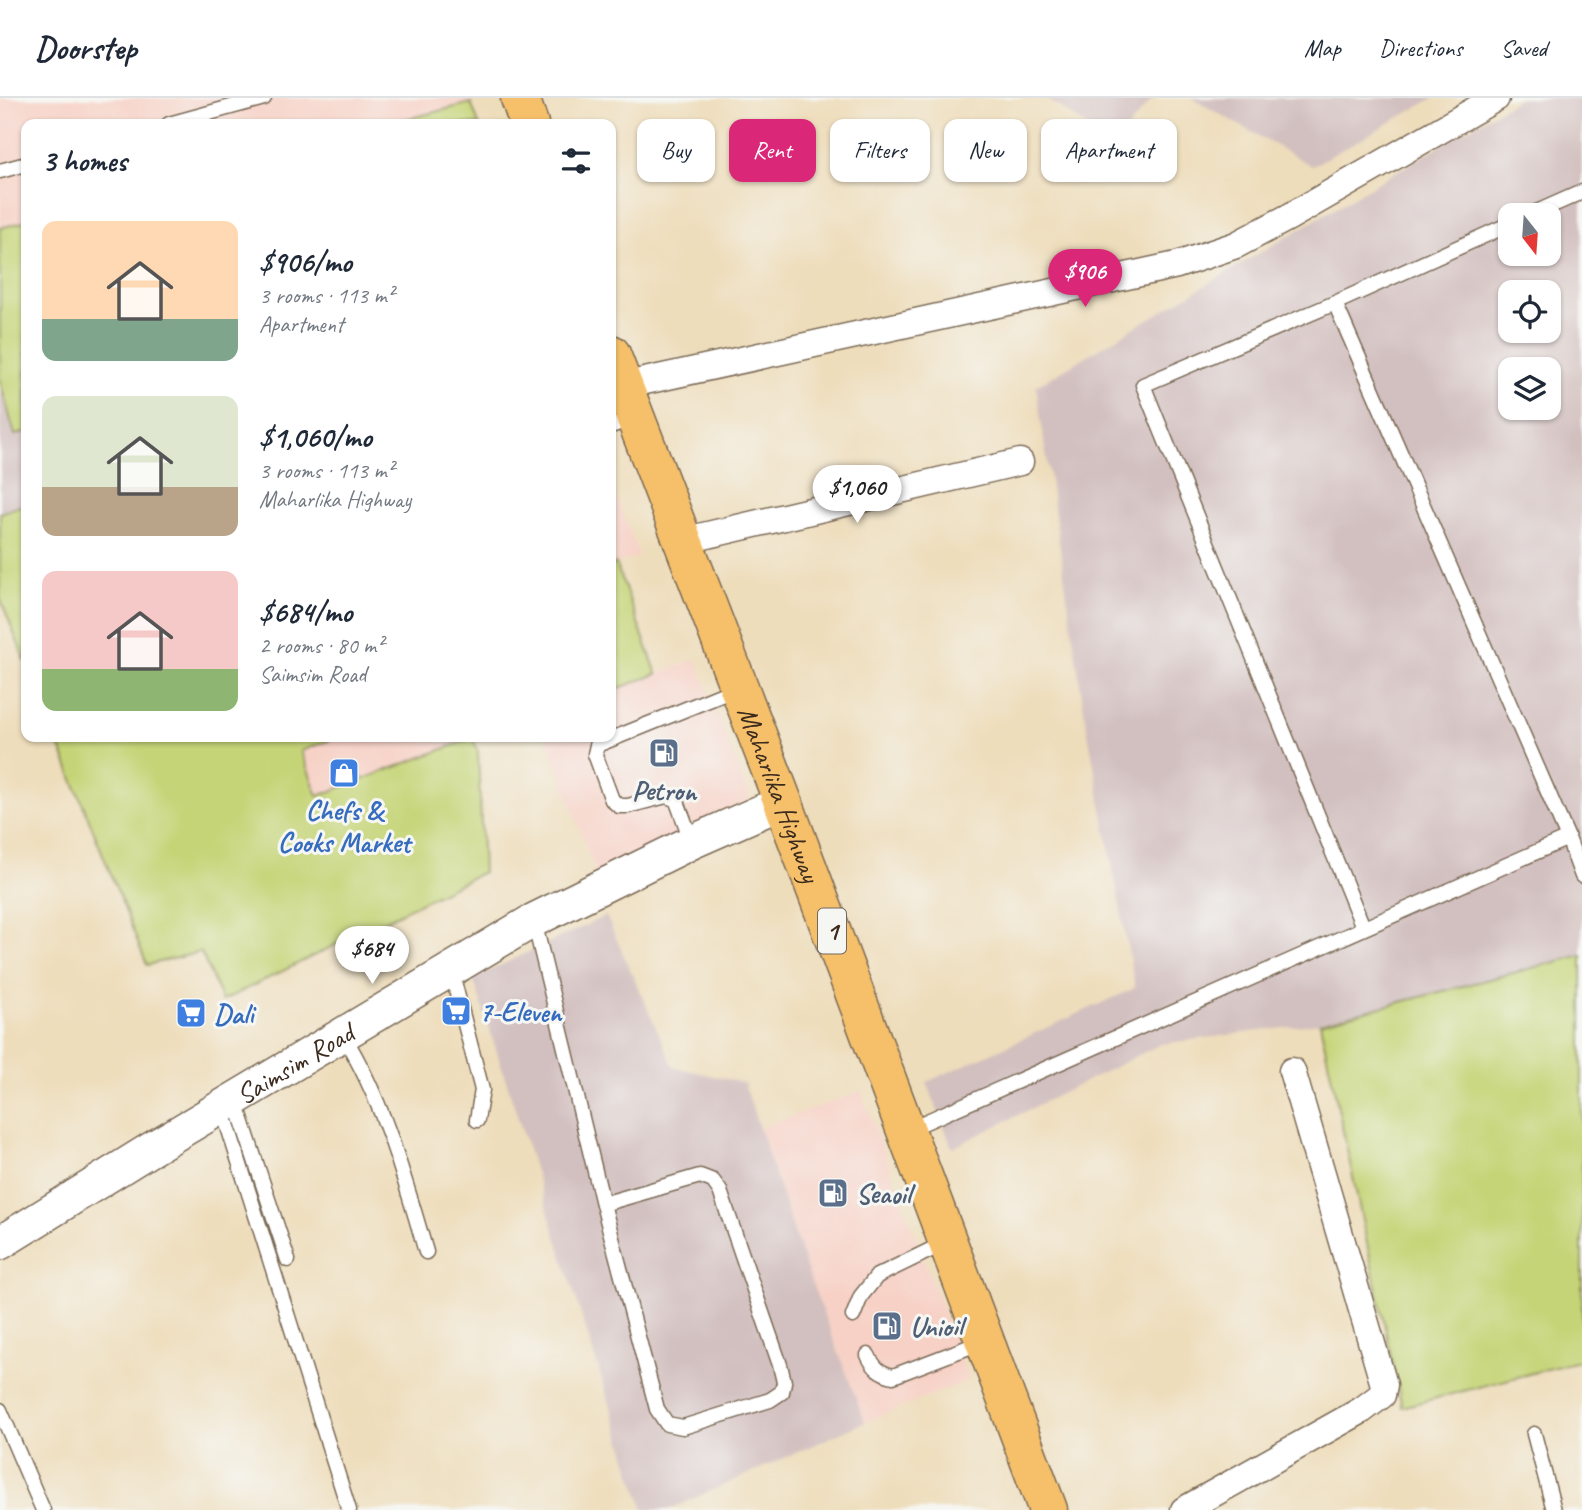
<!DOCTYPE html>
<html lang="en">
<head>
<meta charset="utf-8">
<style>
  body { margin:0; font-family:Caveat,sans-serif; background:#f6f6f7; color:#1f2937; height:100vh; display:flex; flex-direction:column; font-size:26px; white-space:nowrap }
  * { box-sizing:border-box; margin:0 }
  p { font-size:23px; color:#747a83 }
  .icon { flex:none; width:38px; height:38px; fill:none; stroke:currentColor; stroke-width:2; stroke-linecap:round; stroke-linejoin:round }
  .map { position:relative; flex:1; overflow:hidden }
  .panel { position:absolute; left:21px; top:21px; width:595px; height:623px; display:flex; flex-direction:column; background:#fff; border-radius:14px; box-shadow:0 2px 5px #0004 }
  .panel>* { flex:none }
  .hud { position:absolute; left:637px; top:21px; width:665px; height:63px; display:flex; gap:14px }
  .needle { width:46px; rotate:163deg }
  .tools { position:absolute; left:1498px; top:105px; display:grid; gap:14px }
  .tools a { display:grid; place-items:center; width:63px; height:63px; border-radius:14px; background:#fff; box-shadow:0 2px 5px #0004; font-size:35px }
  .price { position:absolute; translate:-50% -60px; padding:0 16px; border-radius:24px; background:#fff; color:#222; font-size:23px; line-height:46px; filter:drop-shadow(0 2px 4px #0008) }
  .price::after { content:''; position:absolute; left:50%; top:42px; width:21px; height:16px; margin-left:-10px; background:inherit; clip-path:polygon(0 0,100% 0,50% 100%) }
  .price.on { background:#db2777; color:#fff }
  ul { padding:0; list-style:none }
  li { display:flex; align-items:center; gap:21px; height:175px; padding:0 21px }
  li span { display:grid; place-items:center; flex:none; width:196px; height:140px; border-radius:14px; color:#555 }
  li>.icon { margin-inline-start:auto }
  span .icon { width:84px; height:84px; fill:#fffc; stroke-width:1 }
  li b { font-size:30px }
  h2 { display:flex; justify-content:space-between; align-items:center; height:84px; padding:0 21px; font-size:30px }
  .pill { padding:0 24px; border-radius:14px; background:#fff; box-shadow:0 2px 5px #0004; font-size:24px; line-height:63px }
  .pill.on { background:#db2777; color:#fff }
  header { display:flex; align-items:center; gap:42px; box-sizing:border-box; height:98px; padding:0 35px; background:#fff; border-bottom:2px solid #e0e1e3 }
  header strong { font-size:33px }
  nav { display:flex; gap:38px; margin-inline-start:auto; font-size:24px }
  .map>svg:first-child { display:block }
</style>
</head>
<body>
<header>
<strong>Doorstep</strong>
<nav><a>Map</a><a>Directions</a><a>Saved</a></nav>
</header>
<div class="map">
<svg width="1582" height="1412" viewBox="0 0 1582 1412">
  <rect width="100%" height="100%" fill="#f6f6f2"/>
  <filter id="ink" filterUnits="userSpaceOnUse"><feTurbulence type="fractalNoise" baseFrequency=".0143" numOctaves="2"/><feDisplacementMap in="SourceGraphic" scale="14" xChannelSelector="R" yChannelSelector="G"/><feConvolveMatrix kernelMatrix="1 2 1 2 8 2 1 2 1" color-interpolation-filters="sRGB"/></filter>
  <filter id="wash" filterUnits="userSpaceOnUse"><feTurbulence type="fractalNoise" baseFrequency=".00686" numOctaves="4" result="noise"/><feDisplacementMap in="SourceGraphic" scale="28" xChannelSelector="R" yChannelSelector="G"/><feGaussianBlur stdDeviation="1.57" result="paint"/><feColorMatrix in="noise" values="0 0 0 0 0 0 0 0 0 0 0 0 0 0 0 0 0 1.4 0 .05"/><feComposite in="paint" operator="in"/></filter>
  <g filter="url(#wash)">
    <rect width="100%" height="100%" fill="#edb"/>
    <path fill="#f7d1c6" d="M 0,0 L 469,0 L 471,5 L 387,26 L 26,26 L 26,123 L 0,130 Z
      M 611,385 L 639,458 L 611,467 Z
      M 696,561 L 750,701 L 597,779 L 547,639 L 611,639 L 611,593 Z
      M 338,639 L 478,639 L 318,698 L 301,652 Z
      M 861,993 L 969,1282 L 865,1324 L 809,1178 L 759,1030 Z"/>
    <path fill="#d2bfbf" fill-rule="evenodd" d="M 1046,0 L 1153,0 L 1114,47 Z
      M 1191,0 L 1434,0 L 1312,68 Z
      M 1520,0 L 1582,0 L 1582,857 L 1320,925 L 1161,946 L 952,1050 L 927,984 L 1135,890 L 1085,619 L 1036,288 ZM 1510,117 L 1549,117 L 1549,156 L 1510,156 ZM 1510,194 L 1549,194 L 1549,233 L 1510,233 ZM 1510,271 L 1549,271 L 1549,310 L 1510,310 Z
      M 0,284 L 15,337 L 26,334 L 26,406 L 0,415 Z
      M 606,818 L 674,969 L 744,985 L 809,1178 L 865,1324 L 668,1412 L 644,1412 L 473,880 Z"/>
    <path fill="#c5d476" stroke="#807f4a" stroke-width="2" d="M 471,5 L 479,26 L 387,26 Z
      M 26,123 L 26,334 L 15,337 L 0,284 L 0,130 Z
      M 26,406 L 26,565 L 0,500 L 0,415 Z
      M 616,466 L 657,576 L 611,593 L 611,467 Z
      M 56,639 L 338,639 L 301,653 L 318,698 L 473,640 L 478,654 L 483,774 L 222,903 L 201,854 L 147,867 Z
      M 1582,857 L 1582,1262 L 1402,1309 L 1320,925 Z"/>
  </g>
  <g filter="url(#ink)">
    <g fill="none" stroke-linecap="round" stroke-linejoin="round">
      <g stroke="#7a6955" stroke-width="17">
        <path id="service" d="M 169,26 L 264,0
          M 0,73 L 26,66
          M 1530,117 L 1582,94
          M 1335,205 L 1568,740 L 1582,778
          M 611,328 L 633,320
          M 692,744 L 676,701 L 666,698 L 628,708 L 619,708 L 612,702 L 595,656 L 597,647 L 738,590
          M 534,823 L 603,1106 L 657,1311 L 667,1326 L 683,1329 L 770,1302 L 782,1294 L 784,1284 L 780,1267 L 720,1093 L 713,1083 L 700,1078 L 603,1106
          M 1363,829 L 1143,287 L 1335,205 L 1510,126
          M 451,872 L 482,992 L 477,1022
          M 343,937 C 384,1004 404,1079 426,1154
          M 235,1001 L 288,1162
          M 222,1010 L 349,1412
          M 907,1032 L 1568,740
          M 853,1218 L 861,1198 L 877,1178 L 947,1144
          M 868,1257 C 874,1270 880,1275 893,1278 L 982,1244
          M 0,1312 L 43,1412
          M 1534,1336 L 1554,1412"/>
      </g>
      <g stroke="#7a6955" stroke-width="29">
        <path id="minor" d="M 622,288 L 1177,167 L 1236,147 L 1289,119 L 1496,0
          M 682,443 L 1020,364
          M 1184,1412 L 1362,1312 L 1382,1297 L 1384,1287 L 1292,973"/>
      </g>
      <g stroke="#7a6955" stroke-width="36">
        <g id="tertiary">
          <path id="s1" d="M 0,1145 L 156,1048 L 534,822 L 692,744 L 783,704"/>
        </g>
      </g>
      <g stroke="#7a6955" stroke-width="41">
        <g id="trunk">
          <path d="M 520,0 L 529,26"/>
          <path id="s2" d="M 611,256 L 783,704 L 1048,1412"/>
        </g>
      </g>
      <use href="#service" stroke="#fff" stroke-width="14"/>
      <use href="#minor" stroke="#fff" stroke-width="26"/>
      <use href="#tertiary" stroke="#fff" stroke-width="33"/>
      <use href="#trunk" stroke="#f6c06b" stroke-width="38"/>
    </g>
  </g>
  <defs>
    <g id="fuel-square" transform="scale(1.575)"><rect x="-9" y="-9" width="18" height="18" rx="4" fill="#5c6f8a" stroke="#f6f6f2"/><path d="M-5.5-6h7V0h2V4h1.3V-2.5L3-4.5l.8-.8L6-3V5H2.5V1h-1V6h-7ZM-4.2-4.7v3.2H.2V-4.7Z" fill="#fff"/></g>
    <g id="shop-square" transform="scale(1.575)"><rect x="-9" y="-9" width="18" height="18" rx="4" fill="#3f7fe0" stroke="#f6f6f2"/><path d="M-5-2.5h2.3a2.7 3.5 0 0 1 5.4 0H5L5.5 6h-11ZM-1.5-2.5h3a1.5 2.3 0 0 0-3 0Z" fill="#fff"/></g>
    <g id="supermarket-square" transform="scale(1.575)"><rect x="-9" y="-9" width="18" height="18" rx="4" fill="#3f7fe0" stroke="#f6f6f2"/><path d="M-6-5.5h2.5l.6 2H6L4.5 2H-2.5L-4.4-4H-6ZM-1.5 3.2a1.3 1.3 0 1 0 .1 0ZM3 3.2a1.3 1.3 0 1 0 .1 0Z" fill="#fff"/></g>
  </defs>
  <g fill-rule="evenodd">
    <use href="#fuel-square" x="664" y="655"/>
    <use href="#shop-square" x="344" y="675"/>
    <use href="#supermarket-square" x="456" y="913"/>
    <use href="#supermarket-square" x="191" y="915"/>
    <use href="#fuel-square" x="833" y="1095"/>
    <use href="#fuel-square" x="887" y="1228"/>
  </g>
  <g text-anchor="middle" stroke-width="6" stroke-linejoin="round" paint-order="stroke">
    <rect fill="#f6f6f2" stroke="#73675e" stroke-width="2" x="818" y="810.5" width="28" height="45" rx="5"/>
    <g font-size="26" font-weight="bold" fill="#3b2a1e">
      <text x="832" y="842">1</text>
    </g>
    <g font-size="28" font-weight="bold" fill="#4e5e75" stroke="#f6f6f2" text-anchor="start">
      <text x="664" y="702" text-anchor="middle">Petron</text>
      <text x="856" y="1105">Seaoil</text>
      <text x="910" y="1238">Unioil</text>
    </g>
    <g font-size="28" fill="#3b2a1e" stroke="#f6f6f2">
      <text dy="10" stroke="none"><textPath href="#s2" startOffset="471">Maharlika Highway</textPath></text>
      <text dy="10" stroke="none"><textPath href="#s1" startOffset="345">Saimsim Road</textPath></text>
    </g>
    <g font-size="28" font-weight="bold" fill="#366cbe" stroke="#f6f6f2" text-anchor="start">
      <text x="344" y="722" text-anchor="middle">Chefs &amp;<tspan x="344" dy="32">Cooks Market</tspan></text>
      <text x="479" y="923">7-Eleven</text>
      <text x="214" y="925">Dali</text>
    </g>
  </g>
</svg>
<div class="tools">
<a><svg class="needle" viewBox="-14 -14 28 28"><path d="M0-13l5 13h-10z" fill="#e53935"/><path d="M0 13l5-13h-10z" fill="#747a83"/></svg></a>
<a><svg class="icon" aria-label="locate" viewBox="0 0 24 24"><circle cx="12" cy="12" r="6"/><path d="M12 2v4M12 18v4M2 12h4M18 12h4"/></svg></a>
<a><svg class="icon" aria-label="layers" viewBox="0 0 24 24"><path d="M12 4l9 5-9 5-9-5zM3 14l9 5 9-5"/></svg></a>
</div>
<b class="price on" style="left:1085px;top:211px">$906</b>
<b class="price" style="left:857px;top:427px">$1,060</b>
<b class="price" style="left:372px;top:888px">$684</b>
<div class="hud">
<a class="pill">Buy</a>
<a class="pill on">Rent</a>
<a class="pill">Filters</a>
<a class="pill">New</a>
<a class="pill">Apartment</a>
</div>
<section class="panel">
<h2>3 homes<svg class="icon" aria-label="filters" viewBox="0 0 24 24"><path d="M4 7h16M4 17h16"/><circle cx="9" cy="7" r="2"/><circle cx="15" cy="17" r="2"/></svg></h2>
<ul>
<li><span style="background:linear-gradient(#ffd9b3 70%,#7fa58c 0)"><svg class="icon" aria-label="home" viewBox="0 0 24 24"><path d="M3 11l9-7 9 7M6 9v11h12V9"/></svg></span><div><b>$906/mo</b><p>3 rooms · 113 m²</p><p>Apartment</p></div></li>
<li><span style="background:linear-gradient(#dfe7d0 65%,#b9a48a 0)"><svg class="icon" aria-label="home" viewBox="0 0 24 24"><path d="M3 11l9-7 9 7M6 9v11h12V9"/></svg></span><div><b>$1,060/mo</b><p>3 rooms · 113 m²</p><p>Maharlika Highway</p></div></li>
<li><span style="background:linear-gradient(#f6c9c9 70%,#8fb573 0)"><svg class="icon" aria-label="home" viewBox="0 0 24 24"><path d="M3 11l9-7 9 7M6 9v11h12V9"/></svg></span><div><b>$684/mo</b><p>2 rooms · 80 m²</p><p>Saimsim Road</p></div></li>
</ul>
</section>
</div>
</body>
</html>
